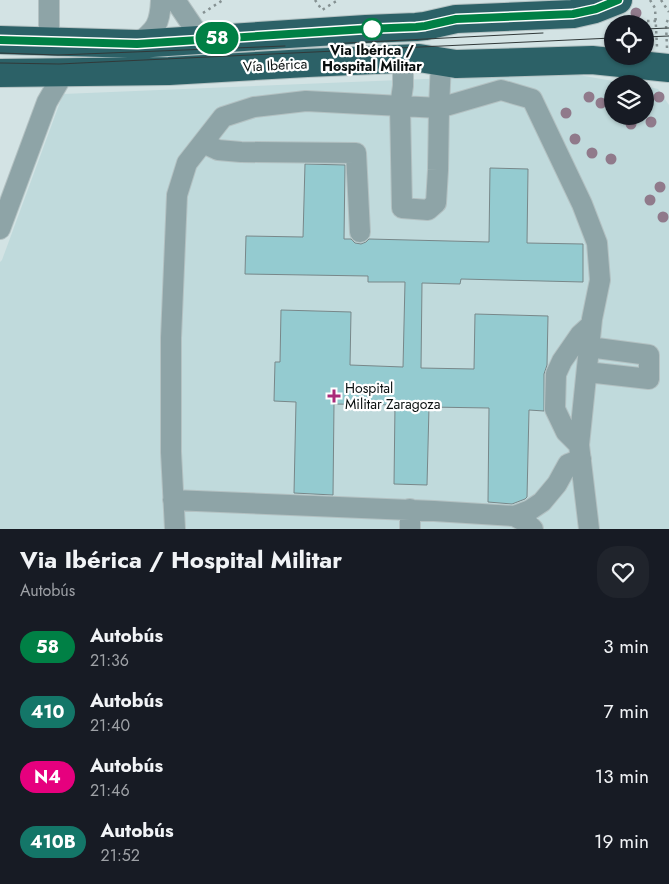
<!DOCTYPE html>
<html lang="es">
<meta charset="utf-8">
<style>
body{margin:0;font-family:Jost,sans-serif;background:#20242c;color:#f1f3f6;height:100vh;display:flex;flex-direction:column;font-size:19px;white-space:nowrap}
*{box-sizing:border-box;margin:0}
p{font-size:16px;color:#9ea1a6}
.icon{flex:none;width:28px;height:28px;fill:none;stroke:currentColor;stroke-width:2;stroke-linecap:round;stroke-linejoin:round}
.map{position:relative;height:529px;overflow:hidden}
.panel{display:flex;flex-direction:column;background:#171b24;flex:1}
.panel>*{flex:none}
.badge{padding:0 10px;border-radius:16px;font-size:18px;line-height:32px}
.tools{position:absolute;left:604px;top:15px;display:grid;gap:10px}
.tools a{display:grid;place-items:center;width:50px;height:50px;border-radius:50%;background:#171b24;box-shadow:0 1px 4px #0004;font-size:25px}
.map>.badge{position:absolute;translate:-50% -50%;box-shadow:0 0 0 2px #fff}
.round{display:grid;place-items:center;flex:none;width:52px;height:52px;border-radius:20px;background:#20242c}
.summary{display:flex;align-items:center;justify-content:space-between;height:85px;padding:0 20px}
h1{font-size:24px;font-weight:700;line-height:38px}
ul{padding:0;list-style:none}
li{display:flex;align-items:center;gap:15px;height:65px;padding:0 20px}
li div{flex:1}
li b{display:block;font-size:19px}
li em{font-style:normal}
li .badge{min-width:55px;font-weight:700;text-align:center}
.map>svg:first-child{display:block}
.built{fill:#c0dadc}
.building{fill:#94cbd0;stroke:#788789}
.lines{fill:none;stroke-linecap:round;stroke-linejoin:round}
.minor-casing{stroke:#b3c1c2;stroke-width:22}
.highway-casing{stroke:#b3c1c2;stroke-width:30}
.path{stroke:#859192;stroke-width:2.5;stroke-dasharray:2.5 4;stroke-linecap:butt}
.minor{stroke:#8ea4a7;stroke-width:20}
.highway{stroke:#2c6167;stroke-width:28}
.tram{stroke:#313939;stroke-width:1}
.tree{fill:#907a8b}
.line-casing{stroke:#fff;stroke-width:11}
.line{stroke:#008045;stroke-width:8}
.stop-dot{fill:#fff;stroke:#008045;stroke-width:2.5}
.poi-dot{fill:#aa2a79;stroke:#fff;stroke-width:2}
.labels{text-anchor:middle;stroke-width:4.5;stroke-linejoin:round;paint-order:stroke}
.stop-label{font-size:14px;font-weight:bold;fill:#080e0e;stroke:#fff}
.street-label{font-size:14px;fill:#080e0e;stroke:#fff}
.poi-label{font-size:14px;fill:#080e0e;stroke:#fff;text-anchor:start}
</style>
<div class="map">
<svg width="669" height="529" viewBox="0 0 669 529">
<rect width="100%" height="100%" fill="#d3e3e4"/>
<!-- built -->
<path class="built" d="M567 73 630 84H612V116H645V86L658 89 669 105V529H0V262L2 260 63 94Z"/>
<!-- building -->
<path class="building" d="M305 164 345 165 344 239H351L355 243 361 244 366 242 369 239 489 242 490 168 528 169 527 243 583 244V282L461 279 460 284 422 283 421 368 474 369 475 314 548 316 547 365 544 374V411L529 410 527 497 525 499 512 504 488 502 489 408 429 407 427 485 394 484 395 405 334 404 333 495 294 493 296 402 274 401 275 362H280L281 310 351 312 350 365 403 367 405 282H368V276L245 274 246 236 303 237Z"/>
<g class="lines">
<!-- minor casing -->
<g class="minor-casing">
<path id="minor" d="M175 0 196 31 203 39
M49 42V0
M137 44C156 30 160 24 161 0
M403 59V86L400 106 402 208 428 210 436 203 438 170 439 108 501 90 532 99 582 204 597 243 600 280 592 319 579 445 589 529
M203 143 218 150 241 152 356 153 360 232
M0 229 47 102 65 71
M587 372 649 379V355L589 347
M579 445 566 432 555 409 556 374 562 361 580 335 591 325
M173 500 434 511 514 516 530 510 542 502 557 484 568 464 581 459
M514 516 527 523 533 529
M175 529 171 452V338L177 195 187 163 223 117 254 107 306 101 439 108 441 61
M410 529V509"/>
</g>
<!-- highway casing -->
<g class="highway-casing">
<path id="highway" d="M0 40 137 44 366 29 416 27 425 26 456 19 573 14 595 9 618 0
M0 73 169 71 307 63 419 58 456 64 592 60 669 68"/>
</g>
<!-- path -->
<path class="path" d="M315 0 322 10 338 0
M650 0 655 8 657 47
M661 0 669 12
M203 13 223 0
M647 21H656
M667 48 666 24 669 17"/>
<!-- minor -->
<use href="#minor" class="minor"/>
<!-- highway -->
<use href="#highway" class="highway"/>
<!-- tram -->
<path class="tram" d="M645 29 669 28
M645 37 669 36
M328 44 543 33
M0 53 58 55 285 46
M0 63 59 64 612 38"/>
</g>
<!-- trees -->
<g class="tree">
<circle cx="636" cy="13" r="5.5"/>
<circle cx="589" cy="97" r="5.5"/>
<circle cx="659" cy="97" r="5.5"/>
<circle cx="601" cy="103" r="5.5"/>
<circle cx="566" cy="113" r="5.5"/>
<circle cx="651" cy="122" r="5.5"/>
<circle cx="631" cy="124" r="5.5"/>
<circle cx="575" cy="139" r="5.5"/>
<circle cx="592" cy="153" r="5.5"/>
<circle cx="611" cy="159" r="5.5"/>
<circle cx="660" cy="187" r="5.5"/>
<circle cx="650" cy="200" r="5.5"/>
<circle cx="663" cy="217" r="5.5"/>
</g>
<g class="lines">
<!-- line casing -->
<g class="line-casing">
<path id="line" d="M0 40 137 44 366 29 416 27 425 26 456 19 573 14 596 9 618 0"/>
</g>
<!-- line -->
<use href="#line" class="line"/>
</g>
<!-- markers -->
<circle class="stop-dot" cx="372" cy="29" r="10"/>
<path class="poi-dot" d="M331.5 388.5h5v5h5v5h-5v5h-5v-5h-5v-5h5z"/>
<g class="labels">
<!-- stop labels -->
<g class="stop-label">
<text x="372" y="55">Via Ibérica /<tspan x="372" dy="16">Hospital Militar</tspan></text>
</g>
<!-- street labels -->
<g class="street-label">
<text transform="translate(275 65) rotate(-3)" y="5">Vía Ibérica</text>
</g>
<!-- poi labels -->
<g class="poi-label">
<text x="345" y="393">Hospital<tspan x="345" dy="16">Militar Zaragoza</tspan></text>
</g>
</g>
</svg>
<div class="tools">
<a><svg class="icon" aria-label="locate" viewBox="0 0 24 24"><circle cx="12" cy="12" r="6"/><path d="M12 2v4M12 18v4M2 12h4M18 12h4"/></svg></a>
<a><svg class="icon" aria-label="layers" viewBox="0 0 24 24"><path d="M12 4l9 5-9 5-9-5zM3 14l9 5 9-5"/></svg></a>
</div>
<b class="badge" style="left:217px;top:38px;background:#008045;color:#fff">58</b>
</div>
<section class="panel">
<div class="summary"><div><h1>Via Ibérica / Hospital Militar</h1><p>Autobús</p></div><a class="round"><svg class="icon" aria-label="heart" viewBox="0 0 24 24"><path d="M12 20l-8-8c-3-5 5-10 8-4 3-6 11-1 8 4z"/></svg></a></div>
<ul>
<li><span class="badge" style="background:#008045;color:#fff">58</span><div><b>Autobús</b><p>21:36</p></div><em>3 min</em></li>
<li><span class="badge" style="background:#147668;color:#fff">410</span><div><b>Autobús</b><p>21:40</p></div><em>7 min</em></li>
<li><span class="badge" style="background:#e6007e;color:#fff">N4</span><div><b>Autobús</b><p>21:46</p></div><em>13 min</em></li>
<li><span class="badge" style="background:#147668;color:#fff">410B</span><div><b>Autobús</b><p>21:52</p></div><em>19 min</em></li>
</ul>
</section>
